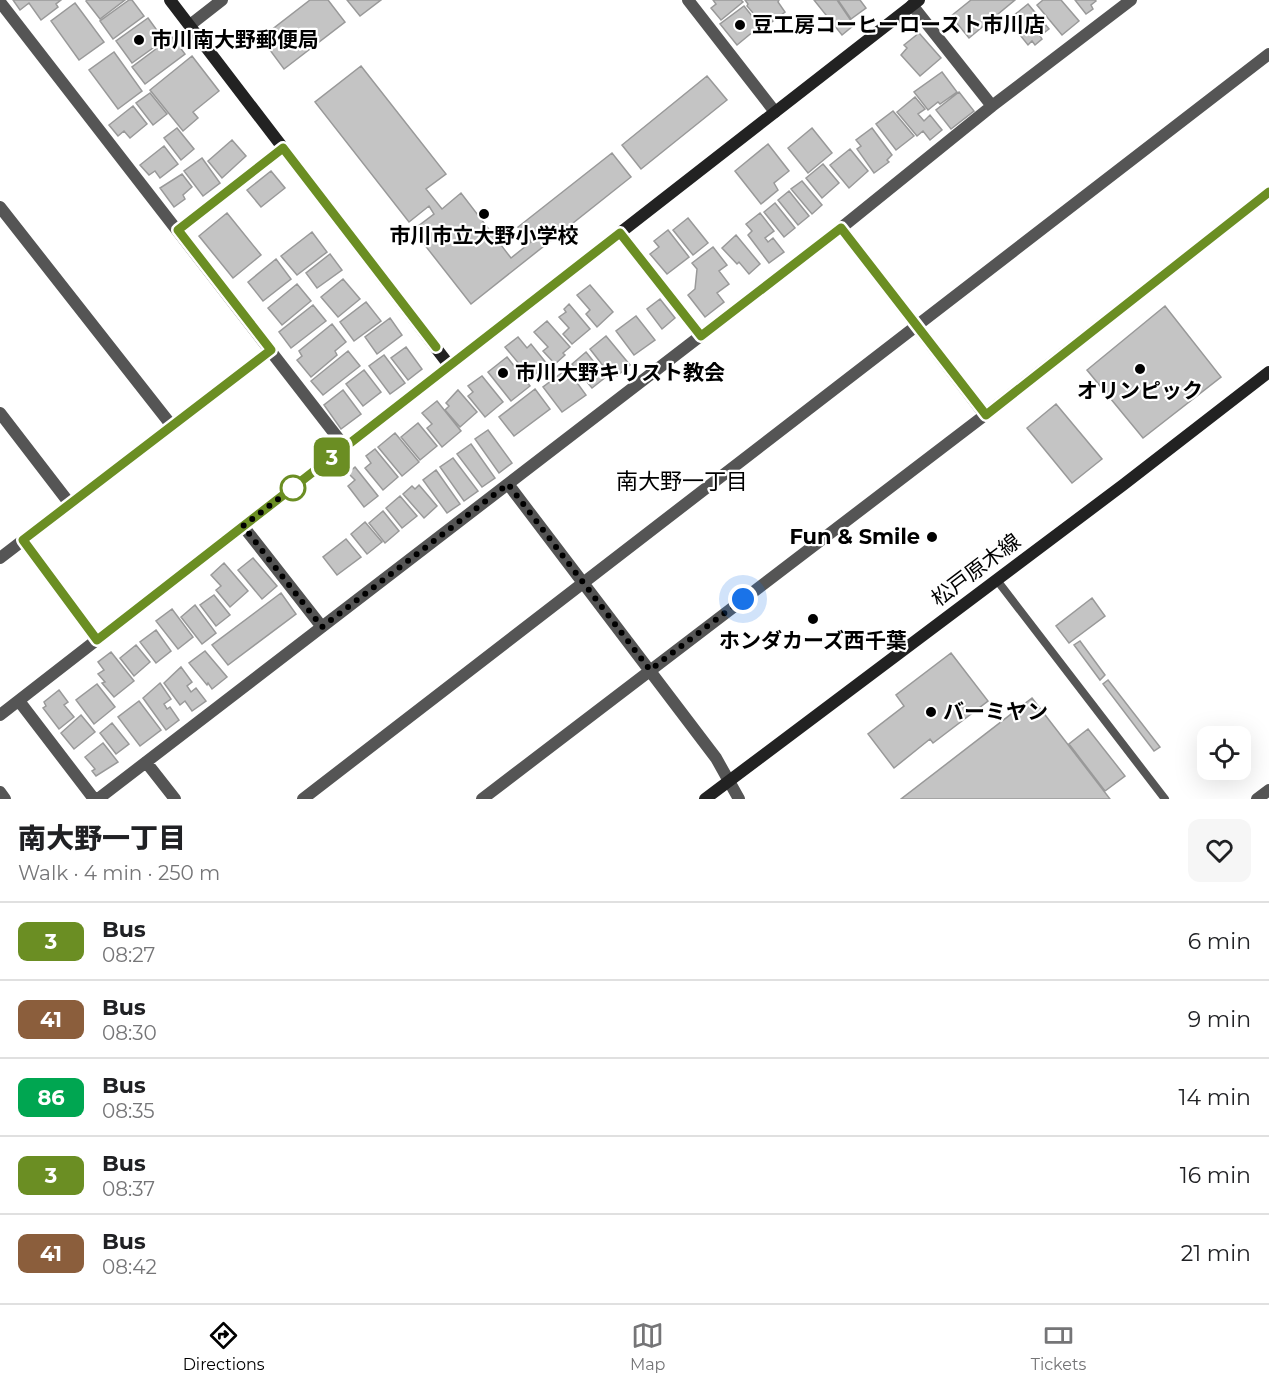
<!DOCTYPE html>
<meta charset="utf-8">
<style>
body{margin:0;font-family:Montserrat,"Noto Sans JP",sans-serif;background:#f6f6f6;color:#202124;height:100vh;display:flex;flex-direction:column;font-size:22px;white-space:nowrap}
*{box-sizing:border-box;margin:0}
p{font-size:20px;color:#757577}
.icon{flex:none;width:33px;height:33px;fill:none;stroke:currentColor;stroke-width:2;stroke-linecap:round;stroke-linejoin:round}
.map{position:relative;height:799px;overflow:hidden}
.panel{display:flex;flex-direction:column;background:#fff;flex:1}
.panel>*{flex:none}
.badge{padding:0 12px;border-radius:9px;font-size:21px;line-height:39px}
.fabs{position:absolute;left:1197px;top:726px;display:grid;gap:12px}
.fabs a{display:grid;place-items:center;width:54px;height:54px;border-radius:12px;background:#fff;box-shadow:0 6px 24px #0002;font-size:30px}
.you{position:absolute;width:30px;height:30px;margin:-15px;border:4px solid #fff;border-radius:50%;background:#1a73e8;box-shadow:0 0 0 9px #1a73e833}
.map>.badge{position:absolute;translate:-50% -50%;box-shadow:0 0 0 3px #fff}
.round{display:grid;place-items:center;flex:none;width:63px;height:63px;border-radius:12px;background:#f6f6f6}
.head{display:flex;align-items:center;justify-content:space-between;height:102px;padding:0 18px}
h1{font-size:28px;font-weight:800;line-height:45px}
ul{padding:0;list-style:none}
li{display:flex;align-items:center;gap:18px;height:78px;padding:0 18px;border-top:2px solid #e0e0e0}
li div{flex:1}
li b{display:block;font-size:22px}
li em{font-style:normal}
li .badge{min-width:66px;font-weight:700;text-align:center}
.tab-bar{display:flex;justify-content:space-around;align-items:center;height:84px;border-top:2px solid #e0e0e0;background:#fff;font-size:16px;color:#757577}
.tab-bar a{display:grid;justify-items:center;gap:3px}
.tab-bar .current{color:#000}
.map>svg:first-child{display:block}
.building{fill:#c4c4c4;stroke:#999;stroke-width:1.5}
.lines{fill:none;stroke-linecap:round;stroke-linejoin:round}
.lane{stroke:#555;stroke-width:8}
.street{stroke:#555;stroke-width:12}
.secondary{stroke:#222;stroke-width:12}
.line-casing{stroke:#fff;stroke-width:14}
.line{stroke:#6b8e23;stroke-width:9}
.walk{stroke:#000;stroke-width:6;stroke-dasharray:0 10.8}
.poi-dot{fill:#000;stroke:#fff;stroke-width:2}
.stop-dot{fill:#fff;stroke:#6b8e23;stroke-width:3}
.labels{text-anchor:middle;stroke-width:4.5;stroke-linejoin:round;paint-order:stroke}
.poi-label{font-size:21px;font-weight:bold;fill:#000;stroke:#fff;text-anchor:start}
.street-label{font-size:21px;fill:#000;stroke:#fff}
.neighbourhood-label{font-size:22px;fill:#000;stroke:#fff}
</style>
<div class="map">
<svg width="1269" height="799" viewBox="0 0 1269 799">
<rect width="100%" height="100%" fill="#fff"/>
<!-- building -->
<path class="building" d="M13 0H61L56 4 58 7 41 20 29 3 20 10Z
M87 0H125L100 19 86 1Z
M129 0H132L144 16 113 39 100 21Z
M310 0H328L345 22 284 69 261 38Z
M347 0H381L360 16Z
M713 0H741L743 2 721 20 711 8 716 4Z
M745 0H779L778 2 785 12 765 27 747 6 748 4Z
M814 0H837L854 25 842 35Z
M838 0H860L866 8 851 19Z
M971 0H1015L969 38 951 16Z
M1043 0H1061L1079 21 1062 35 1037 5Z
M1075 0H1095L1096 1 1091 5 1093 9 1086 14Z
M75 3 104 42 79 60 51 21Z
M1028 4 1049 29 1040 36 1042 39 1035 45 1032 41 1028 45 1008 20Z
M744 6 760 26 737 45 720 24Z
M148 18 164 40 132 63 116 41Z
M919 33 941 58 920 76 901 55 907 48 904 45Z
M172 37 185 54 145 84 132 67Z
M114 52 142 91 118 109 89 70Z
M192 56 219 91 193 112 198 118 183 131 150 90Z
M361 66 446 174 426 189 442 209 461 193 511 258 531 242 518 227 612 153 631 177 471 304 413 230 434 214 429 206 409 222 315 102Z
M942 72 957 92 940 104 938 102 928 110 914 92Z
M707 76 727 100 641 169 622 145Z
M959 92 974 111 951 129 936 110Z
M150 93 167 114 153 125 136 103Z
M915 97 925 109 918 114 924 121 930 115 942 130 930 140 923 131 917 136 897 112Z
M133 106 147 124 130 138 124 131 118 136 109 125Z
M893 111 914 136 896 150 876 124Z
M177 128 194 149 181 160 164 138Z
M812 128 832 153 808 173 788 148Z
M872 128 892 155 887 160 889 162 874 173 857 149 861 146 856 140Z
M232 140 246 156 222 178 208 161Z
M768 144 789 171 774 183 778 190 761 204 735 171Z
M164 146 178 164 160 178 155 171 149 175 140 165Z
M850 149 868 171 849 188 830 165Z
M202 158 220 183 203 196 184 171Z
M823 164 839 183 822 198 806 178Z
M271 171 285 188 261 207 247 190Z
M182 174 192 187 183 195 185 199 174 207 160 188Z
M802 181 822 205 812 214 791 189Z
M789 191 809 216 798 225 778 200Z
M775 203 795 228 784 237 764 212Z
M227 213 261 255 233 278 199 236Z
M760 213 774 231 765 238 768 242 773 238 784 252 769 263 748 235 752 231 746 224Z
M688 218 708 243 693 255 673 230Z
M668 230 689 257 667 274 650 254 659 247 654 241Z
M312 232 327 252 297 275 281 256Z
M736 235 760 264 749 274 739 262 737 264 722 248Z
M713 247 727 265 719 271 729 284 717 293 724 302 705 317 688 295 695 289 697 269 692 263Z
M330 254 342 270 317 288 306 273Z
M276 259 291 279 263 301 248 282Z
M343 279 360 299 338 317 321 297Z
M297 284 311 301 282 325 268 308Z
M590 285 613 312 597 327 586 314 590 310 577 295Z
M660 299 675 318 662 329 647 309Z
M366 302 381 321 354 341 340 322Z
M569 304 590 329 572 344 563 334 569 328 559 317 566 312 564 309Z
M313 305 326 321 291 348 279 332Z
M1165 306 1221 377 1143 438 1087 370Z
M636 316 655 340 634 355 616 331Z
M390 318 402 335 377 354 365 337Z
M547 321 570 347 563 353 565 355 555 364 543 351 548 347 534 332Z
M332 324 346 342 335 351 337 355 311 377 297 360 302 356 299 351Z
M606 336 630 365 617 376 608 364 604 367 590 349Z
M518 337 527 348 531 344 547 364 531 378 505 347Z
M406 347 422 369 408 380 391 358Z
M348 351 360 366 323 395 311 381Z
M586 352 606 377 592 388 572 364Z
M384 355 405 383 390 394 369 366Z
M507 357 530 386 511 401 488 372Z
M567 369 586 395 562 412 543 387Z
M364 370 381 392 363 406 346 384Z
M482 376 503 402 485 417 468 396 473 392 468 386Z
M535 389 550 409 514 436 499 417Z
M343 390 361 414 341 429 324 405Z
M458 390 477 412 460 427 445 410 449 406 446 403Z
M437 401 461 431 442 447 427 428 432 424 422 413Z
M1056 404 1102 459 1072 483 1027 428Z
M418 423 437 446 420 460 401 437Z
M488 430 512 463 499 473 475 439Z
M395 433 419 462 402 476 378 447Z
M471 444 495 478 482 487 457 454Z
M375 449 398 477 383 490 365 468 371 463 366 456Z
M453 458 478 491 464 501 440 467Z
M355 467 378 496 364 507 348 486 355 480 348 473Z
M436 470 460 504 447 513 423 480Z
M419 485 437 506 424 518 403 494 412 486 415 489Z
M400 496 417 516 402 528 386 508Z
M383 511 399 531 385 543 369 523Z
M365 522 382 542 367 554 351 534Z
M346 539 361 557 337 575 323 557Z
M253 558 277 586 262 599 238 570Z
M224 563 248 591 230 607 216 590 221 586 211 575Z
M281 593 296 614 228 665 212 645Z
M214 595 230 615 216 626 200 605Z
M1092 598 1105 616 1069 643 1056 626Z
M195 605 216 633 202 644 181 617Z
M172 609 193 637 178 649 156 621Z
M156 630 171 651 156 663 140 642Z
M1080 641 1105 675 1100 680 1074 645Z
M136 645 150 662 134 676 120 658Z
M205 651 227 677 212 689 208 683 207 685 189 663Z
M111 652 134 681 114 697 102 683 105 682 98 674 104 670 98 662Z
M951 653 988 701 933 743 930 739 894 768 868 734 904 706 896 695Z
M181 667 192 682 187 686 191 692 196 688 206 701 192 711 185 701 180 705 164 683Z
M1108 680 1160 747 1154 751 1103 684Z
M160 683 171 699 164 704 167 709 170 707 179 720 166 730 143 698Z
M97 684 115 707 94 724 76 700Z
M59 690 68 702 64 705 74 717 59 729 43 708 46 706 44 702Z
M1032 698 1110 799H901Z
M139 701 161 730 140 746 118 717Z
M81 715 95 732 74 749 61 733Z
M112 723 129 744 116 754 100 733Z
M1088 729 1125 776 1105 791 1069 744Z
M103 743 118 762 96 776 92 771 95 769 85 757Z"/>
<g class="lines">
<!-- lane -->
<path class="lane" d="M996 579 1165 799"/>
<!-- street -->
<path class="street" d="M688 0 775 112
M0 2 345 447 0 715
M912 5 992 106
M190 25 222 0
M0 207 172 426
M841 228 985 415
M178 230 283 148
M620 233 701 336
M0 413 70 504
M508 484 716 758 739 799
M243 526 322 627
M23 540 97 640
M0 558 271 350
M19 701 94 799
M146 762 175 799
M0 792 5 799
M98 799 841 228 992 106 1131 0
M303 799 1269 54
M482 799 985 415 1269 192
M1257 799 1269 790"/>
<!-- secondary -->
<path class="secondary" d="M170 0 449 365
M345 447 919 0
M705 799 1123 485 1269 372"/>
</g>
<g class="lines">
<!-- line casing -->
<g class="line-casing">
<path id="line" d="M436 347 283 148 178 230 271 350 23 540 97 640 620 233 701 336 841 228 986 415 1269 192"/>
</g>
<!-- line -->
<use href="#line" class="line"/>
<!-- walk -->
<path class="walk" d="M293 488 294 487 243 526 322 627 508 484 650 670 743 599"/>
</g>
<!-- markers -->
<g class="poi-dot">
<circle cx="740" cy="25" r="6"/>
<circle cx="139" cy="40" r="6"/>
<circle cx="484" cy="214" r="6"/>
<circle cx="1140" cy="369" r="6"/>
<circle cx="503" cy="373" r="6"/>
<circle cx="932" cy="537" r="6"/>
<circle cx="813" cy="619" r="6"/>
<circle cx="931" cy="712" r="6"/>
</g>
<circle class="stop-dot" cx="293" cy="488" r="12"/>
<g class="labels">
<!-- poi labels -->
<g class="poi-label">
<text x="752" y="32">豆工房コーヒーロースト市川店</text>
<text x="151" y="47">市川南大野郵便局</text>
<text x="484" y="243" text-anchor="middle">市川市立大野小学校</text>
<text x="515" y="380">市川大野キリスト教会</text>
<text x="1140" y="398" text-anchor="middle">オリンピック</text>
<text x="920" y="544" text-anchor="end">Fun &amp; Smile</text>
<text x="813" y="648" text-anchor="middle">ホンダカーズ西千葉</text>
<text x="943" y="719">バーミヤン</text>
</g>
<!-- street labels -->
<g class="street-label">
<text transform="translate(976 570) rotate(-37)" y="7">松戸原木線</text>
</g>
<!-- neighbourhood labels -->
<g class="neighbourhood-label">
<text x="682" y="489">南大野一丁目</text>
</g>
</g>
</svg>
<div class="fabs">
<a><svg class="icon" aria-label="locate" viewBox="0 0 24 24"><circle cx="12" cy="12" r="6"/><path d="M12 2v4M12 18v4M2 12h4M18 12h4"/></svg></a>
</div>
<div class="you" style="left:743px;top:599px"></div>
<b class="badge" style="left:332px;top:457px;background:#6b8e23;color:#fff">3</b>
</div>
<section class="panel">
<div class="head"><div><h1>南大野一丁目</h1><p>Walk · 4 min · 250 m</p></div><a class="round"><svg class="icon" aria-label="heart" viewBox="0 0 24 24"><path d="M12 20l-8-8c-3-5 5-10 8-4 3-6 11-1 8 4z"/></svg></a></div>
<ul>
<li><span class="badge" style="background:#6b8e23;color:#fff">3</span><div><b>Bus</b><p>08:27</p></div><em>6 min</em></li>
<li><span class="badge" style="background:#8b5e3c;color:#fff">41</span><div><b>Bus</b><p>08:30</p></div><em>9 min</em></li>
<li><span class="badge" style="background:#00a651;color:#fff">86</span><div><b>Bus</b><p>08:35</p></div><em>14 min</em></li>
<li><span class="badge" style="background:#6b8e23;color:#fff">3</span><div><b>Bus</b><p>08:37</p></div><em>16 min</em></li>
<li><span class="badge" style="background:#8b5e3c;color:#fff">41</span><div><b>Bus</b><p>08:42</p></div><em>21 min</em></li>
</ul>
</section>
<nav class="tab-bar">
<a class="current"><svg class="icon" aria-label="directions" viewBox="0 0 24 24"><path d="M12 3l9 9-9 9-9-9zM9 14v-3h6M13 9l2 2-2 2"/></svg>Directions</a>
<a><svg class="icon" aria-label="map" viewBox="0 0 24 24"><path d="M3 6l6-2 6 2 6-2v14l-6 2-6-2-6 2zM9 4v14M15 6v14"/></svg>Map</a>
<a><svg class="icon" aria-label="tickets" viewBox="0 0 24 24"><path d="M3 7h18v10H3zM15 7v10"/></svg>Tickets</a>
</nav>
